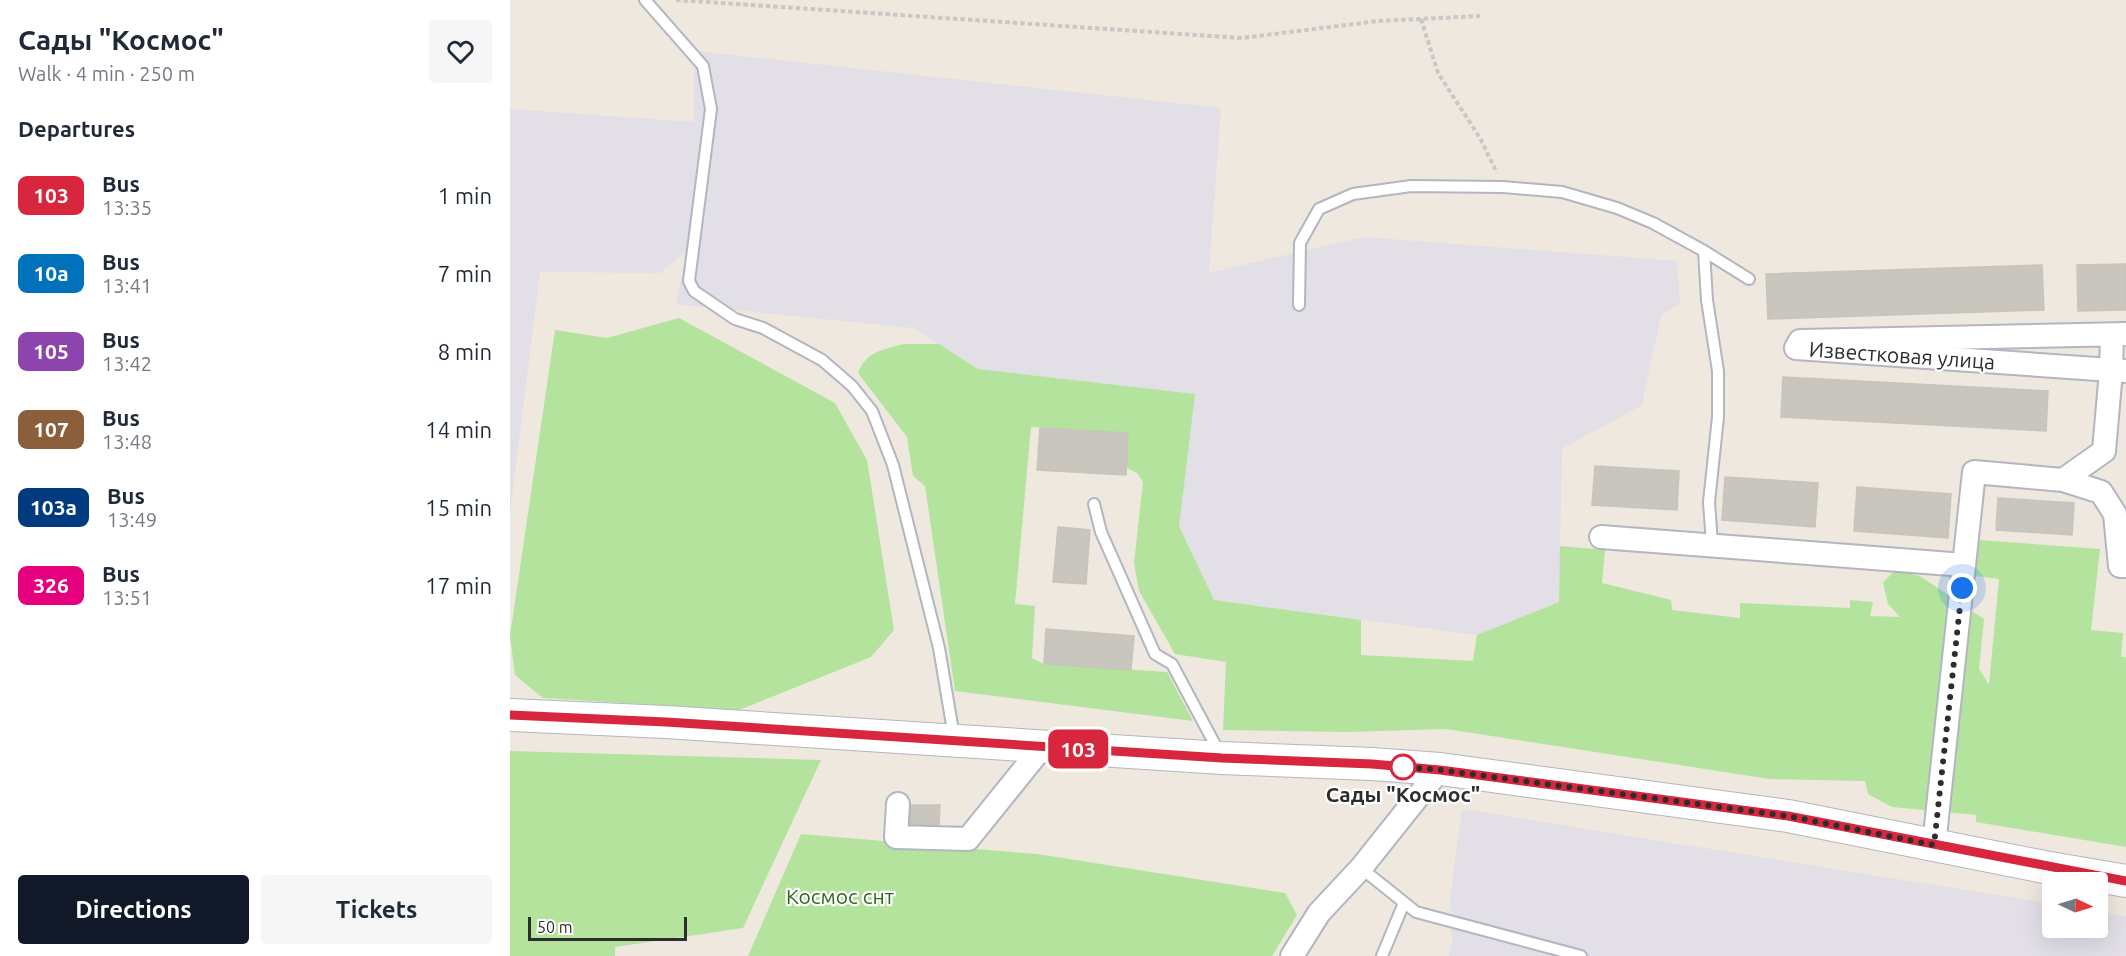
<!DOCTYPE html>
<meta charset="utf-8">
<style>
body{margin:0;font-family:Ubuntu,sans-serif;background:#f6f6f7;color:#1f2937;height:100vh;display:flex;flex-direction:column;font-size:22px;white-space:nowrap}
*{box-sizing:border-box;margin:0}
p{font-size:20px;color:#747a83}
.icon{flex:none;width:33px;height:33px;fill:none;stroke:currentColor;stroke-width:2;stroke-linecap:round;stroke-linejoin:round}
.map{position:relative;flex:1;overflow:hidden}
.panel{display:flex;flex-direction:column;background:#fff;width:510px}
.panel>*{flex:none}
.badge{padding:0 12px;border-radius:9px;font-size:21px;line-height:39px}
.needle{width:39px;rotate:94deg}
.controls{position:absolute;left:1532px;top:872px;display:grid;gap:12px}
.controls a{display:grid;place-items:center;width:66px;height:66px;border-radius:6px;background:#fff;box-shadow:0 6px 24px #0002;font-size:30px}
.scale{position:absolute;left:18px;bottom:15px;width:159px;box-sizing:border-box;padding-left:6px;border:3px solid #2d2d2d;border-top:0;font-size:16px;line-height:21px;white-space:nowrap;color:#2d2d2d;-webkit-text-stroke:4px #fff;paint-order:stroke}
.you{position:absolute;width:30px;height:30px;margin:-15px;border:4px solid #fff;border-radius:50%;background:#1a73e8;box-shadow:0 0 0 9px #1a73e833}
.map>.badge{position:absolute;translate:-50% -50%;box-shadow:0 0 0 3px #fff}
h2{padding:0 18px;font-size:22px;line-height:54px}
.round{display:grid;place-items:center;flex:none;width:63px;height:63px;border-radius:6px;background:#f6f6f7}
.head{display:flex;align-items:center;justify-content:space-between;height:102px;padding:0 18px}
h1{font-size:28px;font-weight:600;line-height:45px}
.action{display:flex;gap:12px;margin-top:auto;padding:12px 18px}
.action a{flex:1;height:69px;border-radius:6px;background:#111827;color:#fff;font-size:24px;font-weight:600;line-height:69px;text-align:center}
.action a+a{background:#f6f6f7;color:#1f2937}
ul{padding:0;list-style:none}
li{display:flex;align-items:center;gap:18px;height:78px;padding:0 18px}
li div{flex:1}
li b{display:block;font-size:22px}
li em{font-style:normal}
li .badge{min-width:66px;font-weight:700;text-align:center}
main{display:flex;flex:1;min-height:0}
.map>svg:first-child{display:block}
.industrial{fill:#e2dfe7}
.green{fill:#b4e39d}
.building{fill:#c9c5bf;stroke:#c9c4b9;stroke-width:1.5}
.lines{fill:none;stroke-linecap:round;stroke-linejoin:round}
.lane-casing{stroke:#b3b5c0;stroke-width:14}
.street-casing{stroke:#b3b5c0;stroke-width:26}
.secondary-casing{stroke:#b3b5c0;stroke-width:34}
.path{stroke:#c8c8c8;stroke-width:4;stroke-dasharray:4.5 3;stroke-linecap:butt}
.lane{stroke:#fff;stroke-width:10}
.street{stroke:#fff;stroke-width:22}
.secondary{stroke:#fff;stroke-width:32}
.line-casing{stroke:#fff;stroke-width:14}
.line{stroke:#d7263d;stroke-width:9}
.walk{stroke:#2d2d2d;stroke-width:6;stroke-dasharray:0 10.8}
.stop-dot{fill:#fff;stroke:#d7263d;stroke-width:3}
.labels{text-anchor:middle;stroke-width:4.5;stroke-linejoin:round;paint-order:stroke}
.street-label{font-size:21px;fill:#2d2d2d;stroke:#fff}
.stop-label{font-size:21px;font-weight:bold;fill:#2d2d2d;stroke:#fff}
.park-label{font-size:21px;fill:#2b6a1c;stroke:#fff}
</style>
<main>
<section class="panel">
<div class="head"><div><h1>Сады &quot;Космос&quot;</h1><p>Walk · 4 min · 250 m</p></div><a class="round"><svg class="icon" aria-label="heart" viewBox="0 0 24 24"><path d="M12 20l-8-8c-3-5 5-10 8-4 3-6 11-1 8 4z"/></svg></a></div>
<h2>Departures</h2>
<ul>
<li><span class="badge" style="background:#d7263d;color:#fff">103</span><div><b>Bus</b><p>13:35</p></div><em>1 min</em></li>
<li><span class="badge" style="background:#0072bc;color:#fff">10а</span><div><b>Bus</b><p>13:41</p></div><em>7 min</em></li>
<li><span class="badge" style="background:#8e44ad;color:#fff">105</span><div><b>Bus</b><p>13:42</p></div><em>8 min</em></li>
<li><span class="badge" style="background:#8b5e3c;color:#fff">107</span><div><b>Bus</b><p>13:48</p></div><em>14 min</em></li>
<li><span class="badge" style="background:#003b80;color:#fff">103а</span><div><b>Bus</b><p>13:49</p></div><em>15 min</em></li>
<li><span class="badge" style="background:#e6007e;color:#fff">326</span><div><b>Bus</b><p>13:51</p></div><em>17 min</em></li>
</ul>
<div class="action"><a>Directions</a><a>Tickets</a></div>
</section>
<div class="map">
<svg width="1616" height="956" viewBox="0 0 1616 956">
<rect width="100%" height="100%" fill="#eee8df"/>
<!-- industrial -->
<path class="industrial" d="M184 51 711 108 699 273 854 237 1167 261 1170 304 1151 315 1132 405 1052 449 1049 602 967 635 704 600 669 526 684 394 468 369 404 328 166 304 177 250 150 273 30 272 0 512V109L184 122Z
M952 809 1542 904V927H1587V911L1616 916V956H939L942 942 940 897Z"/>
<!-- green -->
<path class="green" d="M169 318 325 403 357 460 384 630 361 657 229 710 33 698 5 675 0 636 45 330 97 338Z
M394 344H429L468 369 685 394 669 526 704 600 851 620V655L963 661 967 635 1049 602 1050 546 1095 550 1092 583 1161 600 1162 610 1230 618V603L1340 608V600L1363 602 1360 616 1390 617 1378 604 1373 582 1386 570 1410 576 1474 619 1469 669 1479 685 1489 579 1465 576 1469 540 1590 549 1581 630 1613 633 1611 657H1616V847L1466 822V815L1382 807 1358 794 1355 781 1260 779 936 729 837 732 713 730 716 662 665 654 629 591 624 563 633 482 628 474 616 467 618 433 521 427 505 604 525 606 522 658 534 664 657 672 683 721 445 691 415 486 403 476 397 437 348 373C357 351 372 350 394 344Z
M0 751 311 760 233 928 105 947V956H0Z
M291 834 527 854 775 893 787 915 762 956H238Z"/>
<!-- building -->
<path class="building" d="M1616 264V310L1568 311 1567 265Z
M1532 265 1534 310 1258 319 1256 274Z
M1273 377 1538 391 1536 431 1271 417Z
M530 428 618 433 616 475 527 470Z
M1085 466 1169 471 1167 510 1082 505Z
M1215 477 1308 483 1305 527 1212 520Z
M1347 487 1441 494 1438 538 1344 531Z
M1488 498 1564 503 1562 535 1486 530Z
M548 527 580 530 576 584 543 582Z
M536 629 624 636 621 670 534 664Z
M401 805H430L429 825 400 824Z"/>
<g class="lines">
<!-- lane casing -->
<g class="lane-casing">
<path id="lane" d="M135 0 193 66 201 109 179 281 184 291 225 319 253 328 312 360 342 386 362 411 383 465 429 648 444 737
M1194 251 1197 300 1208 371V417L1199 502 1202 544
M789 305 790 243 809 209 843 194 901 186 993 187 1052 192 1107 208 1143 223 1194 251 1239 279
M584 504 591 532 645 654 662 664 709 752
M851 868 906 912 1071 956
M872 956 894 903"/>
</g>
<!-- street casing -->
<g class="street-casing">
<path id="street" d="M1616 334 1290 341 1286 348 1616 371
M1553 480 1591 492 1605 514 1610 566H1616
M1091 537 1454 565
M388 804 386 837 458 839 533 746
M1424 845 1464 472 1553 480 1594 451 1601 371 1602 335
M782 956 809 913 851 868 930 769"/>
</g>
<!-- secondary casing -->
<g class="secondary-casing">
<path id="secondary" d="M0 715 156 722 712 758 862 764 930 769 1278 816 1534 867 1616 881"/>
</g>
<!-- path -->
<path class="path" d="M166 0 732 38 868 21 970 16
M911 19 928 73 970 138 987 173"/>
<!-- lane -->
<use href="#lane" class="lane"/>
<!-- street -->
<use href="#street" class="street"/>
<!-- secondary -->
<use href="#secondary" class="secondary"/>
</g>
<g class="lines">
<!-- line casing -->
<g class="line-casing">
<path id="line" d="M0 715 156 722 712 758 862 764 930 770 1278 816 1616 881"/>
</g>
<!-- line -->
<use href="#line" class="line"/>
<!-- walk -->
<path class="walk" d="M893 767 885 766 930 770 1278 816 1424 845 1452 588"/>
</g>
<!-- markers -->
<circle class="stop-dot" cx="893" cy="767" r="12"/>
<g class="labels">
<!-- street labels -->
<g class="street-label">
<text transform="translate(1392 356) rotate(4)" y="7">Известковая улица</text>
</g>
<!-- stop labels -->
<g class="stop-label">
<text x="893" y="802">Сады "Космос"</text>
</g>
<!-- park labels -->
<g class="park-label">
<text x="330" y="904">Космос снт</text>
</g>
</g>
</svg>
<div class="controls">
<a><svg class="needle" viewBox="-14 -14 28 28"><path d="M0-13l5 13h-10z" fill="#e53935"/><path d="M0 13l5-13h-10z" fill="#747a83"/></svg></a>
</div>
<div class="scale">50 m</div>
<div class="you" style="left:1452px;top:588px"></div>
<b class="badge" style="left:568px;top:749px;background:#d7263d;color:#fff">103</b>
</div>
</main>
